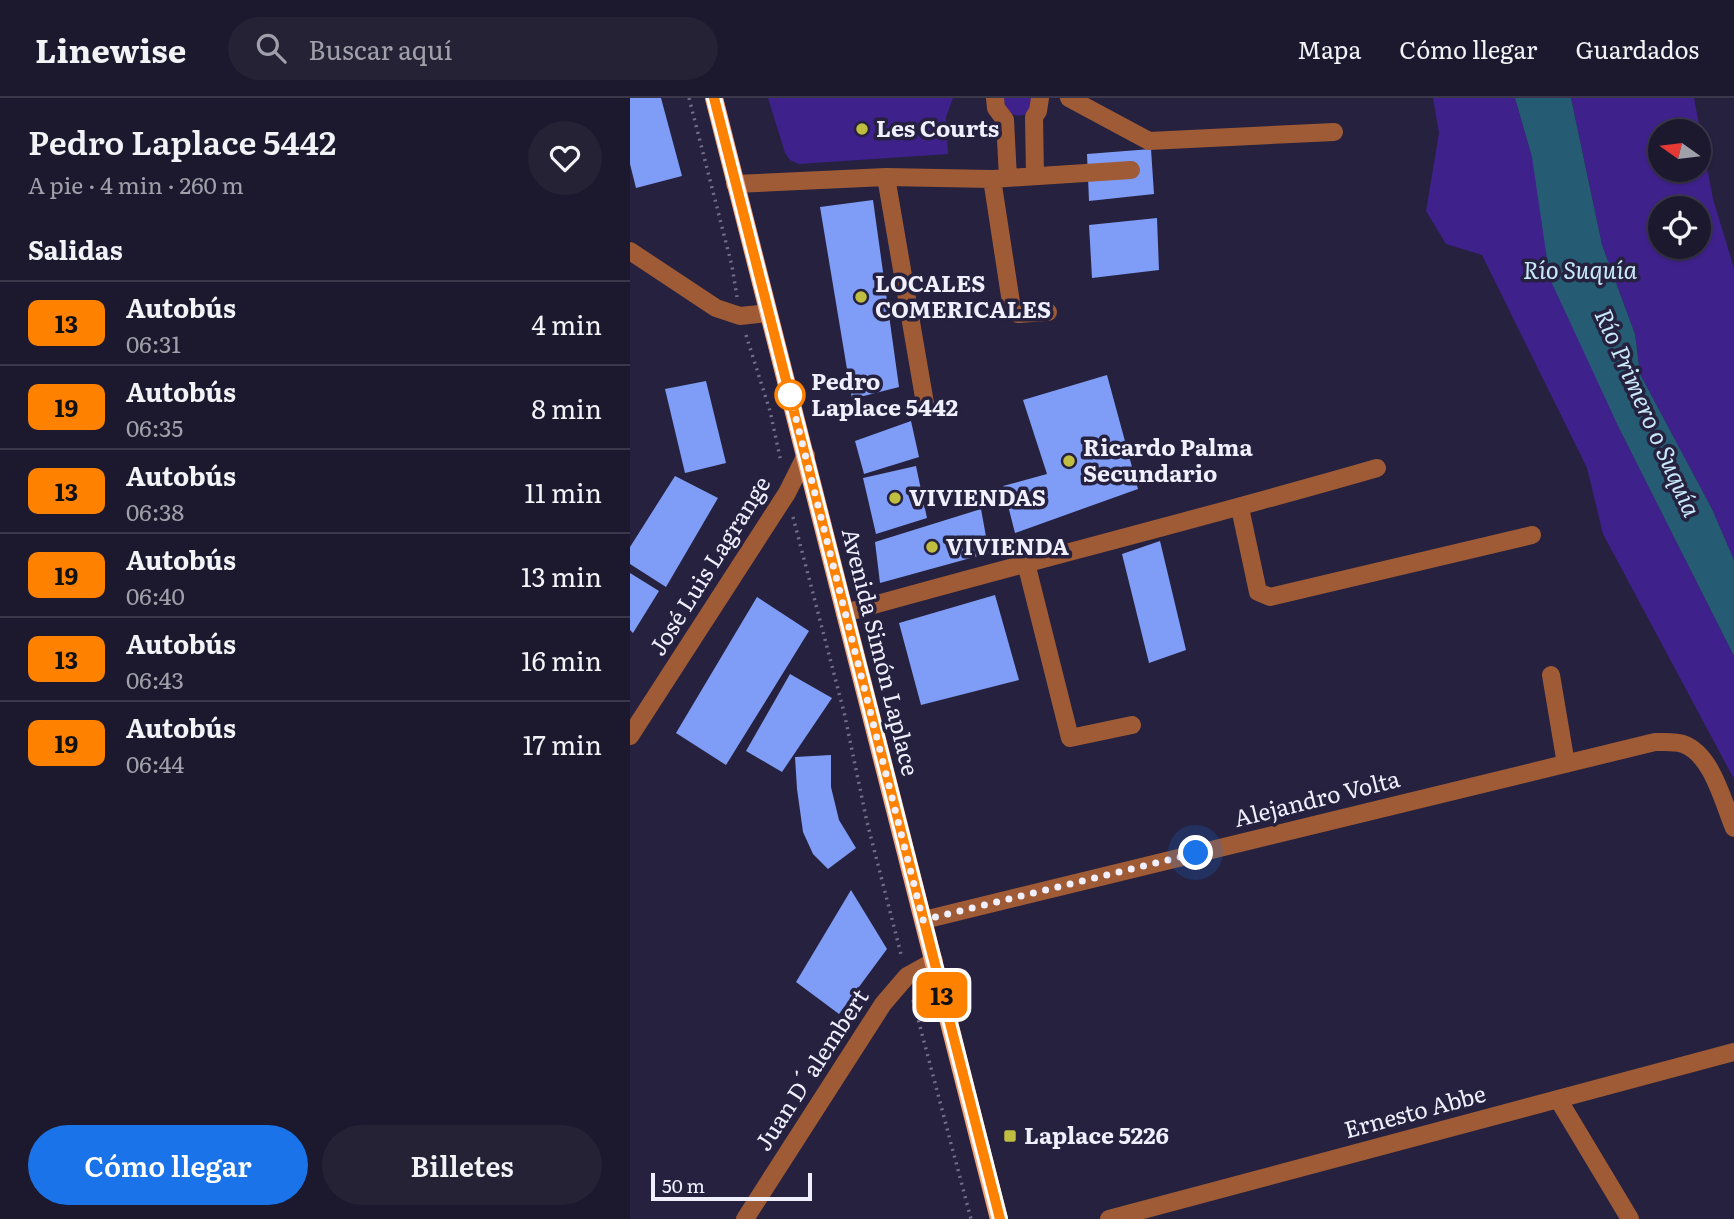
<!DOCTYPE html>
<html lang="es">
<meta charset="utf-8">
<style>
body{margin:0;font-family:Literata,serif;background:#252236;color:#f1f3f6;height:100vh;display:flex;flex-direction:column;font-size:26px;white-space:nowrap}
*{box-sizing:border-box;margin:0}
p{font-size:23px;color:#a0a0aa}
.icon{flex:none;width:38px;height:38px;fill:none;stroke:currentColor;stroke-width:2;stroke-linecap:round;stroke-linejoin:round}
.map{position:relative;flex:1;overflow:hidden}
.details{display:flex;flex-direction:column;background:#1c192e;width:630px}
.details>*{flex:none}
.badge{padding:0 14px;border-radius:10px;font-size:24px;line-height:46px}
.needle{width:46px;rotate:284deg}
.controls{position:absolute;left:1018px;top:21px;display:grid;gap:14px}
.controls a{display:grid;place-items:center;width:63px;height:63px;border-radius:50%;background:#1c192e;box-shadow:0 2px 5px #0004,0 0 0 2px #3a384a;font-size:35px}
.scale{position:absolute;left:21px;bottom:18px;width:161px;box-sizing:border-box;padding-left:7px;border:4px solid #efeffe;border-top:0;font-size:19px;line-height:24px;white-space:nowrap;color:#efeffe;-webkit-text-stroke:5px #25213e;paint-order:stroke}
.you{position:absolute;width:35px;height:35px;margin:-18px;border:5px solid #fff;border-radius:50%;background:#1a73e8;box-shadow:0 0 0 10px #1a73e833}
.map>.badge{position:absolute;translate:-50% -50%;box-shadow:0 0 0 4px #fff}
h2{padding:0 28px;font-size:26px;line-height:63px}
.round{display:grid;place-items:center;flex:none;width:74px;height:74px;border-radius:37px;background:#252236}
.head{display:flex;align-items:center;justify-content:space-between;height:119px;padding:0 28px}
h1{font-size:33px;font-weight:600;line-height:52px}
.button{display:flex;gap:14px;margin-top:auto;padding:14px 28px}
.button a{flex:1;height:80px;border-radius:42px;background:#1a73e8;color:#fff;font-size:28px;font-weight:600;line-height:80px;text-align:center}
.button a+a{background:#252236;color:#f1f3f6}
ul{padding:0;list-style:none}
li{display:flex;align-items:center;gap:21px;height:84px;padding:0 28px;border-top:2px solid #3a384a}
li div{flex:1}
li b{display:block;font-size:26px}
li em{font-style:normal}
li .badge{min-width:77px;font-weight:700;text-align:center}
header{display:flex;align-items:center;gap:42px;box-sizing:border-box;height:98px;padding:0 35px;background:#1c192e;border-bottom:2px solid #3a384a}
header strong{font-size:33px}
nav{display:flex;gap:38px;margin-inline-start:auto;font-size:24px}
.search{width:490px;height:63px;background:#252236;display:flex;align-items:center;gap:18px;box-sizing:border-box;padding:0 24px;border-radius:38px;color:#a0a0aa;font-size:26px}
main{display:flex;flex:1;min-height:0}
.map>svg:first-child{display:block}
.green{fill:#3f218c;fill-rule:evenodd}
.water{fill:#265c73}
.building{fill:#7f9df6}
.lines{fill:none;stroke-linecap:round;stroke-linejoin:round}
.path{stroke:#726f87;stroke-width:3.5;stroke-dasharray:2 5;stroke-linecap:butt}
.minor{stroke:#9f5b36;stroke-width:18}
.major{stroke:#f5a275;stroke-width:18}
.line-casing{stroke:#fff;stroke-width:16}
.line{stroke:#ff8100;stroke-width:10}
.walk{stroke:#efeffe;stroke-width:7;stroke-dasharray:0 12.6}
.poi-dot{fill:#c0be41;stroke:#25213e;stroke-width:2.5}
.stop-dot{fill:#fff;stroke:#ff8100;stroke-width:3.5}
.labels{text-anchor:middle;stroke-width:7;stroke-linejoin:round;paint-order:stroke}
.poi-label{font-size:23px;font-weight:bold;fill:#efeffe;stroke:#25213e;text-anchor:start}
.stop-label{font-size:23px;font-weight:bold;fill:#efeffe;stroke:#25213e;text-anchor:start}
.street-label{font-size:23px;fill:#efeffe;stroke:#25213e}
.water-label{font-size:24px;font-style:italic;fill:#c9e9f9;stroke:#25213e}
</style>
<header>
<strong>Linewise</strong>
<div class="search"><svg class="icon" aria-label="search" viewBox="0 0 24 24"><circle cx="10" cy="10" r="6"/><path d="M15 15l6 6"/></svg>Buscar aquí</div>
<nav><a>Mapa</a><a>Cómo llegar</a><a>Guardados</a></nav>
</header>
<main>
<section class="details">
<div class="head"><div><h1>Pedro Laplace 5442</h1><p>A pie · 4 min · 260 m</p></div><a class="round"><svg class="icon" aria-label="heart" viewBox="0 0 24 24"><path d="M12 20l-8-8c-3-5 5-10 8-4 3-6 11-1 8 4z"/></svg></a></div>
<h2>Salidas</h2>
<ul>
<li><span class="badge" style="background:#ff8100;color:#111">13</span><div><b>Autobús</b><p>06:31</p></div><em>4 min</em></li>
<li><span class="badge" style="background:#ff8100;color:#111">19</span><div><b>Autobús</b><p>06:35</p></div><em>8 min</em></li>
<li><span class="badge" style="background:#ff8100;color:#111">13</span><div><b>Autobús</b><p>06:38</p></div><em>11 min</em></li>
<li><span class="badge" style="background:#ff8100;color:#111">19</span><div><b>Autobús</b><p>06:40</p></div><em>13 min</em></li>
<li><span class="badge" style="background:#ff8100;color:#111">13</span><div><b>Autobús</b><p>06:43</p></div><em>16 min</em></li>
<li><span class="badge" style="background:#ff8100;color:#111">19</span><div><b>Autobús</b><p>06:44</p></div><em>17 min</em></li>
</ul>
<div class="button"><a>Cómo llegar</a><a>Billetes</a></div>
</section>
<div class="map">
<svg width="1104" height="1121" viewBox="0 0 1104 1121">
<rect width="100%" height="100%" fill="#25213e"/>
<!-- green -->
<path class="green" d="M138 0H323L316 19 318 56 169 66 160 62 155 55Z
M374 0H403L404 4 397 16C383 21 374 14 374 0Z
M803 0H885L902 59 990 332 1104 558V681L973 436 957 370 852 157 816 146 796 113 809 35Z
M941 0H1064L1083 101 1104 170V462L1082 411 1010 276 1005 236 972 147ZM1031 33H1069V72H1031ZM1031 110H1069V149H1031Z"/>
<!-- water -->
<path class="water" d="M885 0H941L972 147 1005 236 1010 276 1082 411 1104 462V558L990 332 920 181 902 59Z"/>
<!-- building -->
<path class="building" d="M0 0H31L52 78 6 90 0 66Z
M521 51 524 96 459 103 457 56Z
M243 102 269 289 222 301 190 109Z
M527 120 529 172 462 180 459 127Z
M477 277 508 391 385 435 373 388 417 376 393 302Z
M76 283 96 365 55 375 35 291Z
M281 323 289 359 234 376 225 343Z
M286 368 297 420 246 436 233 380Z
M45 378 88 400 36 489 0 466V449Z
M351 411 359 455 250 485 245 444Z
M530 443 556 552 519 565 492 456Z
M0 475 29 493 3 535 0 532Z
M365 497 389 582 291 607 269 525Z
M127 499 179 533 96 667 46 635Z
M160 576 202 600 152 674 116 653Z
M201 657V689L209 722 226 750 198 771 183 756 173 734 167 691 165 659Z
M221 792 257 851 209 916 166 884Z"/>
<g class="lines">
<!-- path -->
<path class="path" d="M59 0 102 168 107 199
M116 237 140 313 151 364
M163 419 214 614 237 724 272 860
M283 902 341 1121"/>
<!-- minor -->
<path class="minor" d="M365 0 366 10 375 22 378 80
M439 0 519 43 704 34
M405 78 404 19 408 13 410 0
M256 79 296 311
M362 81 382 211 388 216 418 214
M105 86 256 79 362 81 501 72
M0 153 86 210 110 218 138 215
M610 410 628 494 640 499 902 437
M396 465 440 640 502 627
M215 515C392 465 571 421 747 370
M921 577 936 666
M0 638 157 395 176 357
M294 822 1025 644C1034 644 1045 643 1053 646 1082 656 1093 704 1104 730
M928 1001 1000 1121
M115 1121 253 906 277 878 304 863
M479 1121 1104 954"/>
<!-- major -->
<path class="major" d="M84 0 369 1121"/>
</g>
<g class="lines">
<!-- line casing -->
<g class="line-casing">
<path id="line" d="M84 0 370 1121"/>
</g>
<!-- line -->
<use href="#line" class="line"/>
<!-- walk -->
<path class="walk" d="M160 297 293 822 566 755"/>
</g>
<!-- markers -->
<g class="poi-dot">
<circle cx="232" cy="31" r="7"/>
<circle cx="231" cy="199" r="7"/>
<circle cx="439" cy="363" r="7"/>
<circle cx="265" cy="400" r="7"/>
<circle cx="302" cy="449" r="7"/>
<rect x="373" y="1031" width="14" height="14" rx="3.5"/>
</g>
<circle class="stop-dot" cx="160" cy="297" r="14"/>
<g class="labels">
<!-- poi labels -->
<g class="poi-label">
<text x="246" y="39">Les Courts</text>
<text x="245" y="194">LOCALES<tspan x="245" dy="26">COMERICALES</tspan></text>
<text x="453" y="358">Ricardo Palma<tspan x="453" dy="26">Secundario</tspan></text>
<text x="279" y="408">VIVIENDAS</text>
<text x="316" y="457">VIVIENDA</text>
<text x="394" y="1046">Laplace 5226</text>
</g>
<!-- stop labels -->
<g class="stop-label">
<text x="181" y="292">Pedro<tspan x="181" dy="26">Laplace 5442</tspan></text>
</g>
<!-- street labels -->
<g class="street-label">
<text transform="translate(80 468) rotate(-58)" y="8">José Luis Lagrange</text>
<text transform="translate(250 554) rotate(76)" y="8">Avenida Simón Laplace</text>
<text transform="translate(687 701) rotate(-14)" y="8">Alejandro Volta</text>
<text transform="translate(182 972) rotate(-57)" y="8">Juan D´alembert</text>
<text transform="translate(785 1014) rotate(-15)" y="8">Ernesto Abbe</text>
</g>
<!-- water labels -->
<g class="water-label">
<text x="950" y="181">Río Suquía</text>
<text transform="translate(1017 315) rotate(66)" y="8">Río Primero o Suquía</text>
</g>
</g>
</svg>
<div class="controls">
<a><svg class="needle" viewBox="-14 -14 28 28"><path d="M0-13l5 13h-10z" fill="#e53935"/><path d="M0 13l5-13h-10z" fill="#a0a0aa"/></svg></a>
<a><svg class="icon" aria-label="locate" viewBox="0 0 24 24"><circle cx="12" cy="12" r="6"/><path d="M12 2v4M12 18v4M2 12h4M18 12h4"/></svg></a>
</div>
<div class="scale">50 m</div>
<div class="you" style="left:566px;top:755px"></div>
<b class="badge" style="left:312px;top:897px;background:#ff8100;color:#111">13</b>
</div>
</main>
